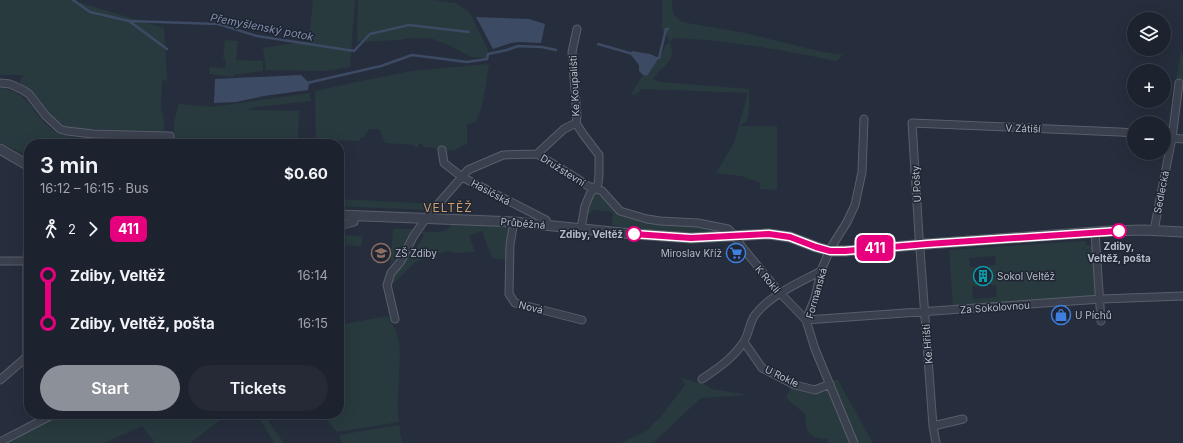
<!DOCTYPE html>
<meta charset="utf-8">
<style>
body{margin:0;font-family:Inter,sans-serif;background:#252a36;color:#f1f3f6;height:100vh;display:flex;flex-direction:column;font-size:15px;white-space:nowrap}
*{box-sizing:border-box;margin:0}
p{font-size:13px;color:#a0a4aa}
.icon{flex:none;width:22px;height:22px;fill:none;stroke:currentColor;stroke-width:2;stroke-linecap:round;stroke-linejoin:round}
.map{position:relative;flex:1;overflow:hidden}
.drawer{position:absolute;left:24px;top:139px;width:320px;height:280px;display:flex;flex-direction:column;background:#1c222e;border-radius:16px;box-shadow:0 4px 16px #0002,0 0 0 1px #3a3f4a}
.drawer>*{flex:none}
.badge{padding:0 8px;border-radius:6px;font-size:14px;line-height:26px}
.fabs{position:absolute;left:1127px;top:12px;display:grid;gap:8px}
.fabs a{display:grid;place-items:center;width:44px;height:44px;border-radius:50%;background:#1c222e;box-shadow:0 4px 16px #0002,0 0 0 1px #3a3f4a;font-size:20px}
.map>.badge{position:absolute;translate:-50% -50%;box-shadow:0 0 0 2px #fff}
.legs{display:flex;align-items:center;gap:6px;height:44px;padding:0 16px;font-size:13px}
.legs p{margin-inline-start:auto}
.headline{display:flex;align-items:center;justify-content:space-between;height:68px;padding:0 16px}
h1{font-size:22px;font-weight:600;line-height:30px}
.action{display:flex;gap:8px;margin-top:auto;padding:8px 16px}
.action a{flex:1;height:46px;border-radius:24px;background:#8c9099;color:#fff;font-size:16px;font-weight:600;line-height:46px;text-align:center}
.action a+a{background:#252a36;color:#f1f3f6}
ul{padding:0 16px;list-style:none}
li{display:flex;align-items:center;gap:14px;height:48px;font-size:15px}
li i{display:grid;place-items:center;width:6px;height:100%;margin:0 5px;background:currentColor}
li i::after{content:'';width:10px;height:10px;margin:-5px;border:3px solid;border-radius:50%;background:#1c222e}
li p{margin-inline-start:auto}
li:first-child i{background:linear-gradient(#0000 50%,currentColor 0)}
li:last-child i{background:linear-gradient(currentColor 50%,#0000 0)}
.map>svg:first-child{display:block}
.green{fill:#283a3e;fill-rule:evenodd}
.water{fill:#3d4a64}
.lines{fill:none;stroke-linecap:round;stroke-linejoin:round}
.stream{stroke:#3d4a64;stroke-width:2.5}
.minor-casing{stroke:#585e6b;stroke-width:9}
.tertiary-casing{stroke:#585e6b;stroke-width:11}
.minor{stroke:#3a404d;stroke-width:7}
.tertiary{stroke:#3a404d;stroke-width:9}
.line-1-casing{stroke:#fff;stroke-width:9}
.line-1{stroke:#e6007e;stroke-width:6}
.stop-1-dot{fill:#fff;stroke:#e6007e;stroke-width:2}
.labels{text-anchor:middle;stroke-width:3;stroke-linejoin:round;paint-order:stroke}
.street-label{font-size:10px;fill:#b6bbc8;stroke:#1f2532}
.stop-label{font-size:10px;font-weight:bold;fill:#b6bbc8;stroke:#1f2532;text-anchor:end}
.poi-label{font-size:10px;fill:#b6bbc8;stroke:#1f2532;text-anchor:start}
.water-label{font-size:11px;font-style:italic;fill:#7f8fad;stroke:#1f2532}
.quarter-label{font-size:12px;letter-spacing:1px;fill:#ce9d6b;stroke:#1f2532}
</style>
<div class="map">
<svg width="1183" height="443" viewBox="0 0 1183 443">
<rect width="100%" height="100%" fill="#262e3d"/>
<!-- green -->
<path class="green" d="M0 0H71L164 28 167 81 162 80 161 106 163 119H164V131L80 129C50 125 51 110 33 92 29 88 24 86 19 83L24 75H0Z
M313 0H355L350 67 323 71 266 70 263 48 309 41Z
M358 0H433L456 3 470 13 488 50 486 58 471 57 451 46 430 38H409L400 40 357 42Z
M662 0H672C672 13 672 14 682 22L745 33 823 52 843 55 836 61C782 50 728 40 673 38L670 42C671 45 672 49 672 52 672 65 657 69 653 80L661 82 749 89V110L747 121 739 126H777V190L760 189V183L741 176 716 173 734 143 748 93 642 89 635 95 631 94 643 75 647 76 655 64 658 61 666 44 670 42 662 29Z
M225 40 238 41 236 60 263 61V71L234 75 233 77 209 74 210 67 225 68 226 60 223 59Z
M1181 52 1183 56V81H1176Z
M489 64C487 76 483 114 475 122 473 123 469 124 467 125V144L455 150H436V148L423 147V144H418V147H415V145L385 143 379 129H369L364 137H360V141L316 139 315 91 361 81 412 71Z
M0 88C34 92 31 119 57 132 73 140 90 139 108 139 125 140 141 140 157 140L162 142 163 144H29V153L26 151V155L0 142Z
M310 93 311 101 255 107 248 110 299 111 298 144H174V122L179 104 211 107Z
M594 194H597L625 214 688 224 725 232C701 233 677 233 653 231 639 230 626 229 612 225L613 212 592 210 591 213H585L586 207Z
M339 199 433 204 427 210 339 206Z
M451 224 507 226 509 229 505 245 507 260 492 258 482 231 469 236 475 252 455 253 447 251 429 256 414 263 391 286 392 278 402 264 410 248 415 250 424 236 421 232C430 231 448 235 451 224Z
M393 229H415L390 266Z
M341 235 362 236 361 246 340 245Z
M1086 241V245H1092L1095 296 953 306 949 250ZM995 256 996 265 989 266 991 285H996L997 297 973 299 972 286H978L976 267H970L969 258Z
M388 316C392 324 398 333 399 342 402 369 395 396 399 422L337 432 322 414H339V325Z
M681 378 706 385 712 389 748 395 701 398 654 442 650 443H621L648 430 654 422 659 419 685 385 683 380Z
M831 380H838L873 443H829L827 439C808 438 806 432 805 414L786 398 791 386 813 393 827 390Z
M59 414H221L223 416V418L190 443H155L142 426 104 443H5Z
M257 414H263L284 443H274Z
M399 425 402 443H342L339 435Z"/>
<!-- water -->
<path class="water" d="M476 17 529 19 545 24 541 43 519 42 511 43 493 49Z
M632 51 650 54 659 58 647 76 643 75 639 71V65L631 55Z
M301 75 309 83 308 90 264 96 236 102 214 103 215 79Z"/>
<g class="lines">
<!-- stream -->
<path class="stream" d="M73 0 90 12 129 21 218 24 257 36 354 51 370 34 409 25 469 32
M129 21 167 49
M598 44 633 54
M655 58H659L666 29H668
M307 83 381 66 412 55 467 62 487 59 488 54 507 50 518 46 542 47 556 50"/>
<!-- minor casing -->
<g class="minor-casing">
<path id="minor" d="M577 29 572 52 577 116 576 123 583 134 599 155V175L598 184 590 194 585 206 581 228
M0 83 10 84 23 90 29 94 46 116 60 129 67 131 93 134 170 136 171 144
M1164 137 1183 139
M442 150 444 163 462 177 546 220 548 225
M537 154 564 129 576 123
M29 221 27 261V356L29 364
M514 222 510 244 509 294 515 303 582 320
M339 226 354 222V215
M1154 230 1172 138 1179 83
M1095 233 1101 321
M0 261H29
M395 319 388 289 387 285 391 273 401 261 413 237 426 218 468 170 503 155 537 154 573 176 588 186 602 191 620 211 647 219 660 221 698 223 728 229 734 235 742 247 780 293 806 320 1101 299 1183 296
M744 342 762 368 795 385 815 390 830 384
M702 379C717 369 733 358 743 343 749 335 749 323 755 315 771 294 799 283 821 271
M0 380 29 355
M933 426 963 419
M0 442 54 414
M854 443 815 349 806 320 815 298 821 271 826 259 832 246 847 222 855 205 862 172 864 119
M936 443 933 426 919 236 912 123 1119 132 1134 133"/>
</g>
<!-- tertiary casing -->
<g class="tertiary-casing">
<path id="tertiary" d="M0 149 29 166
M339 215 514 222 622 233 691 238 769 234 790 237 816 247 830 251H845L927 244 1110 231 1143 230 1183 232"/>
</g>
<!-- minor -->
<use href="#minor" class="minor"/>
<!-- tertiary -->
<use href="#tertiary" class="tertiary"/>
</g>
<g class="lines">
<!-- line-1 casing -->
<g class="line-1-casing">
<path id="line-1" d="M634 234 691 238 769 234 790 237 816 247 830 251H845L927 244 1119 231"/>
</g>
<!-- line-1 -->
<use href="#line-1" class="line-1"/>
</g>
<!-- icons -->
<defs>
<g id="school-ring" transform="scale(1)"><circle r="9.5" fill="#1f2532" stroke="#8d6e63" stroke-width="1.5"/><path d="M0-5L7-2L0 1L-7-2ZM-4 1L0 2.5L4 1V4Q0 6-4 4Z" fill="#8d6e63"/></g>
<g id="supermarket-ring" transform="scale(1)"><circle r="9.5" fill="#1f2532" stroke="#3f7fe0" stroke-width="1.5"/><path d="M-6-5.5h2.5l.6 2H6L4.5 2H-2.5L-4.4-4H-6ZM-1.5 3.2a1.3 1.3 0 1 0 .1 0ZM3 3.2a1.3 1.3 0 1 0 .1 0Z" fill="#3f7fe0"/></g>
<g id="building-ring" transform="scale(1)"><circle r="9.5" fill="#1f2532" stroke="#0f9aa8" stroke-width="1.5"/><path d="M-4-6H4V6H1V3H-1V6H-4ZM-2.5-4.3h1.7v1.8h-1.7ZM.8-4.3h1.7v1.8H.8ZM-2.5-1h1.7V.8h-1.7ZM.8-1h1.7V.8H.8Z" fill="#0f9aa8"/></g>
<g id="shop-ring" transform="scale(1)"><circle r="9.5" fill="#1f2532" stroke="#3f7fe0" stroke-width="1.5"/><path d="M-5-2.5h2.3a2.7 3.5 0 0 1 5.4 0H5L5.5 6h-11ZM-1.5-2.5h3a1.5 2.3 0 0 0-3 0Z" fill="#3f7fe0"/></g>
</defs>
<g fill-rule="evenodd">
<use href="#school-ring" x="381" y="253"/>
<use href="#supermarket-ring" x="736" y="253"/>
<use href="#building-ring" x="983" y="276"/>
<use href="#shop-ring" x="1061" y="315"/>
</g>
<!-- markers -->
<g class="stop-1-dot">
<circle cx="1119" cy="231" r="7"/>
<circle cx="634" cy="234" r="7"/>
</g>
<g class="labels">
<!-- street labels -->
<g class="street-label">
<text transform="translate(574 86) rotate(-93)" y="4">Ke Koupališti</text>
<text transform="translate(1023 128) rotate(2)" y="4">V Zátiší</text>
<text transform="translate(563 170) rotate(32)" y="4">Družstevní</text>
<text transform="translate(916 184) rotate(-93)" y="4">U Pošty</text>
<text transform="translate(491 192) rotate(28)" y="4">Hasičská</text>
<text transform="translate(1161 192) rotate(-79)" y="4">Sedlecká</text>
<text transform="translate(523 223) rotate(5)" y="4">Průběžná</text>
<text transform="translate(768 279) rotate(50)" y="4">K Rokli</text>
<text transform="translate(816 293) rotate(-74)" y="4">Formanská</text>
<text transform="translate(531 307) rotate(15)" y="4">Nová</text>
<text transform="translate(995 307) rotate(-4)" y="4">Za Sokolovnou</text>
<text transform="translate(927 344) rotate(-94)" y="4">Ke Hřišti</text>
<text transform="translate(782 376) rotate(26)" y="4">U Rokle</text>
</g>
<!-- stop labels -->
<g class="stop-label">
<text x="623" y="238">Zdiby, Veltěž</text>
<text x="1119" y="250" text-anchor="middle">Zdiby,<tspan x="1119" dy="12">Veltěž, pošta</tspan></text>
</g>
<!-- poi labels -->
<g class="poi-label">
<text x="395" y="257">ZŠ Zdiby</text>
<text x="722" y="257" text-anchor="end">Miroslav Kříž</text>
<text x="997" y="280">Sokol Veltěž</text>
<text x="1075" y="319">U Píchů</text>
</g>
<!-- water labels -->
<g class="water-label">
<text transform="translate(262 27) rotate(11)" y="4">Přemyšlenský potok</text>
</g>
<!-- quarter labels -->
<g class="quarter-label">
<text x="448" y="212">VELTĚŽ</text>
</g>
</g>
</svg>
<div class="fabs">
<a><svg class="icon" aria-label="layers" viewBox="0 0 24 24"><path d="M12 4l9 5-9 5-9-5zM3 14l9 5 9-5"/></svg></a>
<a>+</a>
<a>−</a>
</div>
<b class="badge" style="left:875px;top:248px;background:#e6007e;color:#fff">411</b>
<section class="drawer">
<div class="headline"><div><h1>3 min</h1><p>16:12 – 16:15 · Bus</p></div><b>$0.60</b></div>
<div class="legs"><svg class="icon" aria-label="walk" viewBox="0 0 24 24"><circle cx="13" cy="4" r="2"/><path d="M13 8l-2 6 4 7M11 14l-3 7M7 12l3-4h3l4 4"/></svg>2<svg class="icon" aria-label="forward" viewBox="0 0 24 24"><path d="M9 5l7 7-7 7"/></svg><b class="badge" style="background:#e6007e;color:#fff">411</b></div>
<ul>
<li><i style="color:#e6007e"></i><b>Zdiby, Veltěž</b><p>16:14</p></li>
<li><i style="color:#e6007e"></i><b>Zdiby, Veltěž, pošta</b><p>16:15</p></li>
</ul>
<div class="action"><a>Start</a><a>Tickets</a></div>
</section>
</div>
